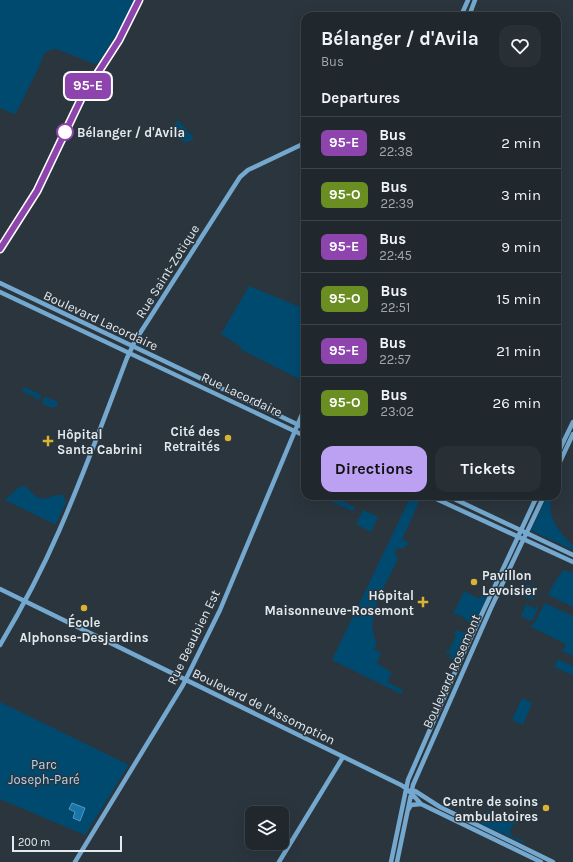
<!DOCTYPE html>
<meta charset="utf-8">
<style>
body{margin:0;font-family:Karla,sans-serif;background:#283036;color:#f1f3f6;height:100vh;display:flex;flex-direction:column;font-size:15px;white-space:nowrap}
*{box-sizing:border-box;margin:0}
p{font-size:13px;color:#a2a6aa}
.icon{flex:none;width:22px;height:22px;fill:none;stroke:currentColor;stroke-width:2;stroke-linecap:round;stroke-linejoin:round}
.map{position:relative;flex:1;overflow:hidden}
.panel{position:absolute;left:301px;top:12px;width:260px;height:488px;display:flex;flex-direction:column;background:#20282e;border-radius:12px;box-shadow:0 4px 16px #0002,0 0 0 1px #3d444a}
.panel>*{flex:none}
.badge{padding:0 8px;border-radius:6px;font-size:14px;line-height:26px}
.controls{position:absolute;left:245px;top:806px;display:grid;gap:8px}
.controls a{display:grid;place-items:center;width:44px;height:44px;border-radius:8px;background:#20282e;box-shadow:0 4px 16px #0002,0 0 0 1px #3d444a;font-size:20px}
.scale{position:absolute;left:12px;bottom:10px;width:110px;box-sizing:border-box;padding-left:4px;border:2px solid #e3eaee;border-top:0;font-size:11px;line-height:14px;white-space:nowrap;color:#e3eaee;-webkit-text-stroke:3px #2b353d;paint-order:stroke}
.map>.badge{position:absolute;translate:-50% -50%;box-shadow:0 0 0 2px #fff}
h2{padding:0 20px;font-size:15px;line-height:36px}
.round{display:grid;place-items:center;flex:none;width:42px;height:42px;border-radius:12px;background:#283036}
.summary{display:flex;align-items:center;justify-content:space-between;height:68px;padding:0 20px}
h1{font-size:19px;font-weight:700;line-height:30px}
.button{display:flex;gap:8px;margin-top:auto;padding:8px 20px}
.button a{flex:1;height:46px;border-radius:12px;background:#bca0f2;color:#111;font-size:16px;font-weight:700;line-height:46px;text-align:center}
.button a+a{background:#283036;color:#f1f3f6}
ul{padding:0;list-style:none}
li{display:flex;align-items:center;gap:12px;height:52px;padding:0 20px;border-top:1px solid #3d444a}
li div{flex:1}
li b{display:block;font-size:15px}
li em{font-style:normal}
li .badge{min-width:44px;font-weight:700;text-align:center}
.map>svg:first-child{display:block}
.green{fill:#004a6f}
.water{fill:#1975a9;stroke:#5698be}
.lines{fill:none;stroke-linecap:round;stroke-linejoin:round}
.secondary{stroke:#74a8ce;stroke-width:4.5}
.line-casing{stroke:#fff;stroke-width:9}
.line{stroke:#8e44ad;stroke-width:6}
.stop-dot{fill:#fff;stroke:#8e44ad;stroke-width:2}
.poi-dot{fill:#dbb333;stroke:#2b353d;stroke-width:1.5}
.labels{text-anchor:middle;stroke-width:3;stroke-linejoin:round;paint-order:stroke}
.stop-label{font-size:13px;font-weight:bold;fill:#e3eaee;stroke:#2b353d;text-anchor:start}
.street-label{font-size:13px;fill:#e3eaee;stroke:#2b353d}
.poi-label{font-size:13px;font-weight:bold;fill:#e3eaee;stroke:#2b353d;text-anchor:end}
.park-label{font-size:13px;fill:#b1d9f6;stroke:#2b353d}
</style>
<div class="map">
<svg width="573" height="862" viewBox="0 0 573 862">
<rect width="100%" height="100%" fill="#2b353d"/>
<!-- green -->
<path class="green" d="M0 0H134L119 31 98 63 95 64 56 49 50 50 44 54 38 69 16 113 14 114 0 108Z
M178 120 193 137V140L186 142C175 139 169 129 178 120Z
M249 286 305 309V382L240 349 241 347 221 334Z
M25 387 41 395V397L38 399 37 402C35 393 29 396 23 392V389Z
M46 397 58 402 57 406 52 408 43 404V399Z
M24 486C30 489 33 496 40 498 48 500 55 493 63 495L66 502 56 524H54L5 500 18 488Z
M320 496H332L354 507 355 509 352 511Z
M411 496 421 497 402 540 407 541 408 544 404 548H397L395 553 398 559C387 583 363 618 377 643L374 649 381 653 377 663 392 673 387 682 403 690 401 694 332 660Z
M547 496H553C544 516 560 532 573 546V550L534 532 535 531H531Z
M363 510 378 517 371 532 356 524Z
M563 570 573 573V607L548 595 553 585Z
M527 584 538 589 533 600 522 595Z
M464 591 480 599 482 595 487 597 473 627C468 621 462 613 453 615Z
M545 603 573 616V656L562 651 566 644 531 627 536 620Z
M526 604 536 609 537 605 539 606 533 619 530 621 521 616Z
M456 630 462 632H471L458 661 449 658 451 654 446 652V649L449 651 456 635 454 634Z
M558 659 573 666V675L554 667Z
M522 698 532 703 523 725 512 720Z
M0 702 127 764 128 766 85 835 0 799Z
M487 811 501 815 518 824H514L511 827 510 833 513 837 523 840 524 843 481 824Z"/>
<!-- water -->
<path class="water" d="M72 803 85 808 80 821 73 818 75 812 69 809Z"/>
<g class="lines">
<!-- secondary -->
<path class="secondary" d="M461 16 468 0
M469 16 475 0
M0 249 37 191 81 99 119 40 139 0
M0 283 305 428
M0 292 305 436
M557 455 573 422
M557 468 573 434
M430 496 573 562
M448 496 573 555
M0 589 401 785C410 790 414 797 421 804L541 862
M0 645C22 608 42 570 59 531 84 474 105 416 127 358L135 341 240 177 248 170 305 143
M411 791H415L440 807 553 862
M408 810 411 805 421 804
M75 862 183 685 220 610 305 407
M279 862 343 757
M391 862 408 780 459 663 537 496
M397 862 413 785 491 608 544 496"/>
</g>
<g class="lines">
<!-- line casing -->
<g class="line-casing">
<path id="line" d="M0 249 37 191 81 99 119 40 139 0"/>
</g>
<!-- line -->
<use href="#line" class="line"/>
</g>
<!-- markers -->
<circle class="stop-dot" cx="65" cy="132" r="8"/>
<g class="poi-dot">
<circle cx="228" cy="438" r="4"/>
<path d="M46 435h4v4h4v4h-4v4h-4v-4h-4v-4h4z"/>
<circle cx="474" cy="582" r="4"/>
<path d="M421 596h4v4h4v4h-4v4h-4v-4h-4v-4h4z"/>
<circle cx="84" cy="608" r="4"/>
<circle cx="546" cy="808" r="4"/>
</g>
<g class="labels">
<!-- stop labels -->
<g class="stop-label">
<text x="77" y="137">Bélanger / d'Avila</text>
</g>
<!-- street labels -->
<g class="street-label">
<text transform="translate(167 271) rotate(-58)" y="5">Rue Saint-Zotique</text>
<text transform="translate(101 320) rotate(25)" y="5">Boulevard Lacordaire</text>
<text transform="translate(242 394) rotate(25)" y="5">Rue Lacordaire</text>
<text transform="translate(193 637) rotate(-64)" y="5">Rue Beaubien Est</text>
<text transform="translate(451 671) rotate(-66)" y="5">Boulevard Rosemont</text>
<text transform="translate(264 706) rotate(26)" y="5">Boulevard de l'Assomption</text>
</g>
<!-- poi labels -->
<g class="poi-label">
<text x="220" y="436">Cité des<tspan x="220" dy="15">Retraités</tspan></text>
<text x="57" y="439" text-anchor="start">Hôpital<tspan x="57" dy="15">Santa Cabrini</tspan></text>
<text x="482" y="580" text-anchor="start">Pavillon<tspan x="482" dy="15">Levoisier</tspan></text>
<text x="414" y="600">Hôpital<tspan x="414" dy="15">Maisonneuve-Rosemont</tspan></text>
<text x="84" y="627" text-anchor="middle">École<tspan x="84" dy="15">Alphonse-Desjardins</tspan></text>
<text x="538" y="806">Centre de soins<tspan x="538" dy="15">ambulatoires</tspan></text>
</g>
<!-- park labels -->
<g class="park-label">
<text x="44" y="769">Parc<tspan x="44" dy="15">Joseph-Paré</tspan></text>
</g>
</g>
</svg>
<div class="controls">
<a><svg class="icon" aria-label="layers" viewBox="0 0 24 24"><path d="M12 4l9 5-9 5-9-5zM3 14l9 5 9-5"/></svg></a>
</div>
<div class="scale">200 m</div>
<b class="badge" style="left:88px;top:86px;background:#8e44ad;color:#fff">95-E</b>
<section class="panel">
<div class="summary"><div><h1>Bélanger / d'Avila</h1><p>Bus</p></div><a class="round"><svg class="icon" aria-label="heart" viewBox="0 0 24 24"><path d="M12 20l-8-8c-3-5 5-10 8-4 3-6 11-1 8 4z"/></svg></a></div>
<h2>Departures</h2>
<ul>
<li><span class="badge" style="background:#8e44ad;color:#fff">95-E</span><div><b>Bus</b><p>22:38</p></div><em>2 min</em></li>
<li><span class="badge" style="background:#6b8e23;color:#fff">95-O</span><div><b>Bus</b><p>22:39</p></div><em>3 min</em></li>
<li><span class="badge" style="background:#8e44ad;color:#fff">95-E</span><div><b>Bus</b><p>22:45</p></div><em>9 min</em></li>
<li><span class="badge" style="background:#6b8e23;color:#fff">95-O</span><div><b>Bus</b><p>22:51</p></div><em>15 min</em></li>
<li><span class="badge" style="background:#8e44ad;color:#fff">95-E</span><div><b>Bus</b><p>22:57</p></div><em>21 min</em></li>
<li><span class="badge" style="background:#6b8e23;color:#fff">95-O</span><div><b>Bus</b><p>23:02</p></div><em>26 min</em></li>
</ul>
<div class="button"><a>Directions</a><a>Tickets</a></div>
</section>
</div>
